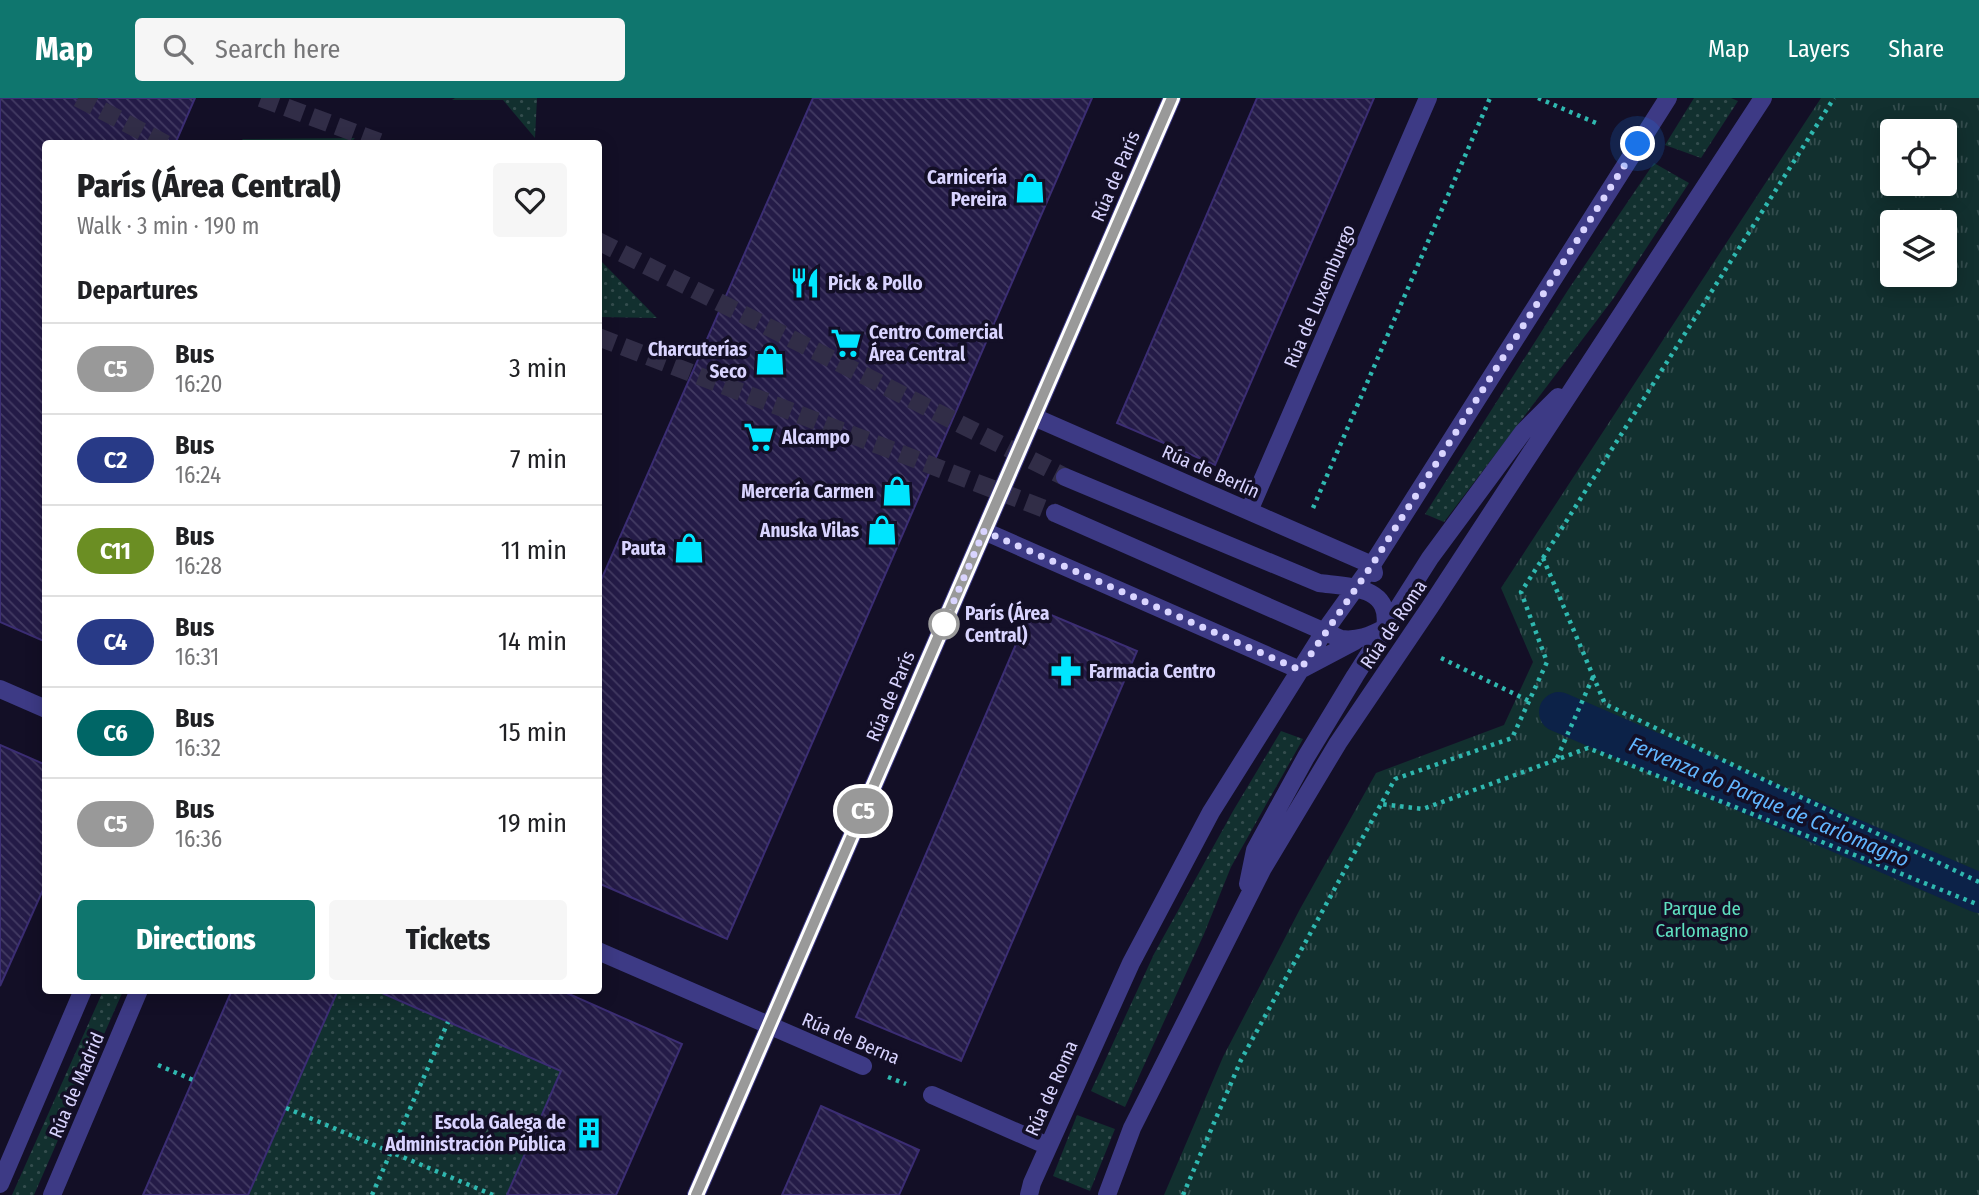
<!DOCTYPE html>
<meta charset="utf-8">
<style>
body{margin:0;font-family:"Fira Sans Condensed",sans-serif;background:#f6f6f6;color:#202124;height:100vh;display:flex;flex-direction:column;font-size:26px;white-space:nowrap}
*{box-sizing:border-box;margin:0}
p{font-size:23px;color:#757577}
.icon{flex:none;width:38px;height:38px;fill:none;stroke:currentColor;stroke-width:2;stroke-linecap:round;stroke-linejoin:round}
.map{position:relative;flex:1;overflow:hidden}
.side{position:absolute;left:42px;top:42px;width:560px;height:854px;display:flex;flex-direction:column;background:#fff;border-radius:7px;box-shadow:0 4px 18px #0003}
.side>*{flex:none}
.badge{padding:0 14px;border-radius:23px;font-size:24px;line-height:46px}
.buttons{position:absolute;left:1880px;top:21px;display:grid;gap:14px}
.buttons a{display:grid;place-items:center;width:77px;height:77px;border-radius:7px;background:#fff;box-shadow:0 4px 18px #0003;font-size:35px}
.you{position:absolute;width:35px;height:35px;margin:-18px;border:5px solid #fff;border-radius:50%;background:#1a73e8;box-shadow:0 0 0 10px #1a73e833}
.map>.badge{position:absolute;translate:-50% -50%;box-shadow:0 0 0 4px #fff}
h2{padding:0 35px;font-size:26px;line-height:63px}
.round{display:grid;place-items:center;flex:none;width:74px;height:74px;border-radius:7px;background:#f6f6f6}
.summary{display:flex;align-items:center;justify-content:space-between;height:119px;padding:0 35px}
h1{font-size:33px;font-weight:800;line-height:52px}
.action{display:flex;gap:14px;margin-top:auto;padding:14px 35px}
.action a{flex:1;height:80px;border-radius:7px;background:#0f766e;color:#fff;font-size:28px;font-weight:800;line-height:80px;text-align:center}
.action a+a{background:#f6f6f6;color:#202124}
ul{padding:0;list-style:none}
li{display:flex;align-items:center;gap:21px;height:91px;padding:0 35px;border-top:2px solid #e0e0e0}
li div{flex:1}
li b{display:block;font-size:26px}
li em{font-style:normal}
li .badge{min-width:77px;font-weight:700;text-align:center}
header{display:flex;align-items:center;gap:42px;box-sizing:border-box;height:98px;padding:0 35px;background:#0f766e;color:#fff}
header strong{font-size:33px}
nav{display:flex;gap:38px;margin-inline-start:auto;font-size:24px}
.search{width:490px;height:63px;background:#f6f6f6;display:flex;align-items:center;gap:18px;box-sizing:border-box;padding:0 24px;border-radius:7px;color:#757577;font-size:26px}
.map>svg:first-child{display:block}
.grass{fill:url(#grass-dots)}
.park{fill:url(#park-tufts);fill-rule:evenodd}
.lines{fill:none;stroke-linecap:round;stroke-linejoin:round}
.canal{stroke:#0c2248;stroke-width:40}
.building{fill:url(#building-back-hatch);stroke:#3b2d73;stroke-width:2}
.street-tunnel{stroke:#312d47;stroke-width:18;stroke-dasharray:18 9;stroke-linecap:butt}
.path{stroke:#2fb8b0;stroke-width:4.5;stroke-dasharray:3.5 5;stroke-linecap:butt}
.street{stroke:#3d3a85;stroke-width:18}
.line-casing{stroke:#fff;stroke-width:16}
.line{stroke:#999;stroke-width:10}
.walk{stroke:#d9d4ff;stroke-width:7;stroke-dasharray:0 12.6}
.stop-dot{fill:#fff;stroke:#999;stroke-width:3.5}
.labels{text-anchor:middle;stroke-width:7;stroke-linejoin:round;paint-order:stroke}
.street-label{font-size:19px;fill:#d9d4ff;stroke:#130f26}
.poi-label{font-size:19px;font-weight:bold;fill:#d9d4ff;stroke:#130f26;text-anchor:end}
.stop-label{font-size:19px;font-weight:bold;fill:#d9d4ff;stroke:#130f26;text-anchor:start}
.park-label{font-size:19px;fill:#5fe0c0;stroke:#130f26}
.water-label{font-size:21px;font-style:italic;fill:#62b6ff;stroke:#130f26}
</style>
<header>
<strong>Map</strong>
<div class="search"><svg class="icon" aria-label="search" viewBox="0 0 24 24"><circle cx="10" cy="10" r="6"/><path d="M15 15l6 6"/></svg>Search here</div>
<nav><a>Map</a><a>Layers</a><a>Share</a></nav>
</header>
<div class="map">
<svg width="1979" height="1097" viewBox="0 0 1979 1097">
<defs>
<pattern id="grass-dots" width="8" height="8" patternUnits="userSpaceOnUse" patternTransform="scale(1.75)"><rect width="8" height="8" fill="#12302f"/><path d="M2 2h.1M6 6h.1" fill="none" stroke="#344d4e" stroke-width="1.8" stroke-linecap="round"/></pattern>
<pattern id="park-tufts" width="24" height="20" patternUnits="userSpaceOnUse" patternTransform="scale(1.75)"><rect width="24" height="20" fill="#12302f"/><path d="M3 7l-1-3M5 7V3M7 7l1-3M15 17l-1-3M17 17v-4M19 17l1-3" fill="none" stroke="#344d4e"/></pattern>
<pattern id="building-back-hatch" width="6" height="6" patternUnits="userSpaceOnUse" patternTransform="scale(1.75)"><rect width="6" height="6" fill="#241b47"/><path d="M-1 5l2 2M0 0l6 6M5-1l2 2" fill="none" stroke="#433b63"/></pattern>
</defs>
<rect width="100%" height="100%" fill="#130f26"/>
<!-- grass -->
<path class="grass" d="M455 0H537L535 40 503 2H452Z
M1694 0H1731L1738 3 1701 60 1665 47Z
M355 40 349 46H246L242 41Z
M1654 65 1689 85 1613 201 1444 424 1425 416 1568 192Z
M598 161H599L657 220 599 219Z
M1281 633 1303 641 1231 769 1204 836 1125 1009 1091 993 1154 856 1233 713Z
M103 893H123L34 1097H12Z
M338 893H375L561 973 507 1097H248Z
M1077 1017 1115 1031 1090 1093 1053 1078Z"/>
<!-- park -->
<path class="park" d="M1821 0H1979V1097H1164L1223 959 1300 811 1376 675 1504 627 1533 564 1501 490ZM1892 33H1944V86H1892ZM1892 124H1944V177H1892Z"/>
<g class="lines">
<!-- canal -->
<path class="canal" d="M1559 614 1979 795"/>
</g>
<!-- building -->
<path class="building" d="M0 0H195L175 46H46V544L0 524Z
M813 0H1092L727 841 598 785V489Z
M1257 0H1374L1215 367 1117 325Z
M1032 509 1137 553 961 963 856 919Z
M0 647 46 667V785L0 888Z
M232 892H338L248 1097H143Z
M375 892H560L682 946 616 1097H507L561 973Z
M821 1008 919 1052 899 1097H782Z"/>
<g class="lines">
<!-- street-tunnel -->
<path class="street-tunnel" d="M78 0 166 46
M261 0 385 46
M598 143 1065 379
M598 239 1055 415"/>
<!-- path -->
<path class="path" d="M1538 0 1596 25
M1313 410 1490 0
M1543 460 1834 0
M1441 560 1531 604
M1557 660 1593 579
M1979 784 1605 606 1543 460 1521 494 1547 564 1512 640 1395 681 1381 706 1423 711 1588 650 1979 807
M158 967 193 982
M888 979 906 986
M286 1010 493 1097
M372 1097 448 924
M1183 1097 1241 962 1381 706"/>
<!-- street -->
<path class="street" d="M1034 319 1372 467 1374 475
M1249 413 1428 0
M1055 415 1341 541C1358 543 1370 538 1385 530 1392 488 1350 489 1319 485L1065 379
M984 433 1300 572 1355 543
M0 591 46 611
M1248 786 1255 752 1306 659 1355 578 1430 460 1523 334 1558 299
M598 853 863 968
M932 997 1048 1048
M0 1086 83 892
M52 1097 139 892
M696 1097 1172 0
M1029 1097 1032 1085 1131 865 1211 714 1324 534 1372 467 1668 0
M1107 1097 1132 1030 1263 770 1338 645 1430 509 1763 0"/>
</g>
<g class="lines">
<!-- line casing -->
<g class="line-casing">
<path id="line" d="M696 1097 1172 0"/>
</g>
<!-- line -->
<use href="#line" class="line"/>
<!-- walk -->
<path class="walk" d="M944 526 984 433 1300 572 1372 467 1638 46"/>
</g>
<!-- icons -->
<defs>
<g id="shop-bare" transform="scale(2.415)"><path d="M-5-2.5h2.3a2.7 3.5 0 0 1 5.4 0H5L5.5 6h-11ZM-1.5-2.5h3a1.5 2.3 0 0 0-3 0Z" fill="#00e5ff" stroke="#130f26" stroke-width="2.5" paint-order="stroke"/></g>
<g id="restaurant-bare" transform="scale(2.415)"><path d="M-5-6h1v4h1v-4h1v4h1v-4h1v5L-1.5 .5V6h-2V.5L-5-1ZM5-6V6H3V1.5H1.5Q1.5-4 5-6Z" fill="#00e5ff" stroke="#130f26" stroke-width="2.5" paint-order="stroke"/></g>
<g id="supermarket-bare" transform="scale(2.415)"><path d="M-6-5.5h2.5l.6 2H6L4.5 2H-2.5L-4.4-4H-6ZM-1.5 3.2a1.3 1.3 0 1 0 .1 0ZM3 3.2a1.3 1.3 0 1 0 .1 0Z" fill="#00e5ff" stroke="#130f26" stroke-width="2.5" paint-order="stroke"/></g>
<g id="pharmacy-bare" transform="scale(2.415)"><path d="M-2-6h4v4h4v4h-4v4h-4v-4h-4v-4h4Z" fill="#00e5ff" stroke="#130f26" stroke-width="2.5" paint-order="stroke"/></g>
<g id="building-bare" transform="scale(2.415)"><path d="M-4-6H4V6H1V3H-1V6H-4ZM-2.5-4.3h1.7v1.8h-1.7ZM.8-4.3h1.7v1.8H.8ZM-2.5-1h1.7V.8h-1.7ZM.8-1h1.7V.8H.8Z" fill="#00e5ff" stroke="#130f26" stroke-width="2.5" paint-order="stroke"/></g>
</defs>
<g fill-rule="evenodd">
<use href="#shop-bare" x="1030" y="90"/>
<use href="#restaurant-bare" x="805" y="185"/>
<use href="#supermarket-bare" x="846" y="245"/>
<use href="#shop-bare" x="770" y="262"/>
<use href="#supermarket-bare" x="759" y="339"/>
<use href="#shop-bare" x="897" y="393"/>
<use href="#shop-bare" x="882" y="432"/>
<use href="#shop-bare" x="689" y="450"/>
<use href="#pharmacy-bare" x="1066" y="573"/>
<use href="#building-bare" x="589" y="1035"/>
</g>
<!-- markers -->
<circle class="stop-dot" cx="944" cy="526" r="14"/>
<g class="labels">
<!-- street labels -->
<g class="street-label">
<text transform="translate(1115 78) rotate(-67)" y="7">Rúa de París</text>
<text transform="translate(1319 198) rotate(-67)" y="7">Rúa de Luxemburgo</text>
<text transform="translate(1211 373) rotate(24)" y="7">Rúa de Berlín</text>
<text transform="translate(1393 526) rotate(-56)" y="7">Rúa de Roma</text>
<text transform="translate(890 598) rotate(-67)" y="7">Rúa de París</text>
<text transform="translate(851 940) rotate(23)" y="7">Rúa de Berna</text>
<text transform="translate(76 987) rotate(-67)" y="7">Rúa de Madrid</text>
<text transform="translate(1051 990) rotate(-66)" y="7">Rúa de Roma</text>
</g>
<!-- poi labels -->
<g class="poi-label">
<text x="1007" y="86">Carnicería<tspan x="1007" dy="22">Pereira</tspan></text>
<text x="828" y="192" text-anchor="start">Pick &amp; Pollo</text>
<text x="869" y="241" text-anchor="start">Centro Comercial<tspan x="869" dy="22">Área Central</tspan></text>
<text x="747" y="258">Charcuterías<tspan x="747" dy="22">Seco</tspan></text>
<text x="782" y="346" text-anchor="start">Alcampo</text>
<text x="874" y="400">Mercería Carmen</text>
<text x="859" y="439">Anuska Vilas</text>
<text x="666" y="457">Pauta</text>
<text x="1089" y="580" text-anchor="start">Farmacia Centro</text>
<text x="566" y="1031">Escola Galega de<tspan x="566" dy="22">Administración Pública</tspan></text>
</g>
<!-- stop labels -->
<g class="stop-label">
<text x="965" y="522">París (Área<tspan x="965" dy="22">Central)</tspan></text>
</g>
<!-- park labels -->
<g class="park-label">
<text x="1702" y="817">Parque de<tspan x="1702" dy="22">Carlomagno</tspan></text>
</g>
<!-- water labels -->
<g class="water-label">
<text transform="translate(1769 704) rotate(23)" y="7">Fervenza do Parque de Carlomagno</text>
</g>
</g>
</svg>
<div class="buttons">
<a><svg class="icon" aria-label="locate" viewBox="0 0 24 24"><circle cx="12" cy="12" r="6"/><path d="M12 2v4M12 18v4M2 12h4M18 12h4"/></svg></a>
<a><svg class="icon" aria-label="layers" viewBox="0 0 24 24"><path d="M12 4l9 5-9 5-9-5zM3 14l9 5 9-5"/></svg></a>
</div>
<div class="you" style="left:1638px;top:46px"></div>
<b class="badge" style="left:863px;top:713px;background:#999;color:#fff">C5</b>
<section class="side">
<div class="summary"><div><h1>París (Área Central)</h1><p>Walk · 3 min · 190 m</p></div><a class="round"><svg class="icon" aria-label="heart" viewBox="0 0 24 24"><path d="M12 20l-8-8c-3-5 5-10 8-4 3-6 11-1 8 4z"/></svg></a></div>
<h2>Departures</h2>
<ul>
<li><span class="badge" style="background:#999;color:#fff">C5</span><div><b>Bus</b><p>16:20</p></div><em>3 min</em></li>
<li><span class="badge" style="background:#283a87;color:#fff">C2</span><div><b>Bus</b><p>16:24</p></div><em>7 min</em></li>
<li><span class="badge" style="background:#6b8e23;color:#fff">C11</span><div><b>Bus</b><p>16:28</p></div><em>11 min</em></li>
<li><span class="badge" style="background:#283a87;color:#fff">C4</span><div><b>Bus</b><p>16:31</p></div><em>14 min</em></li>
<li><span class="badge" style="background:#066;color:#fff">C6</span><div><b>Bus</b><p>16:32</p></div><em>15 min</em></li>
<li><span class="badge" style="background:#999;color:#fff">C5</span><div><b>Bus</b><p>16:36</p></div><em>19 min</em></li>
</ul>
<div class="action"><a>Directions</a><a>Tickets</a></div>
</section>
</div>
